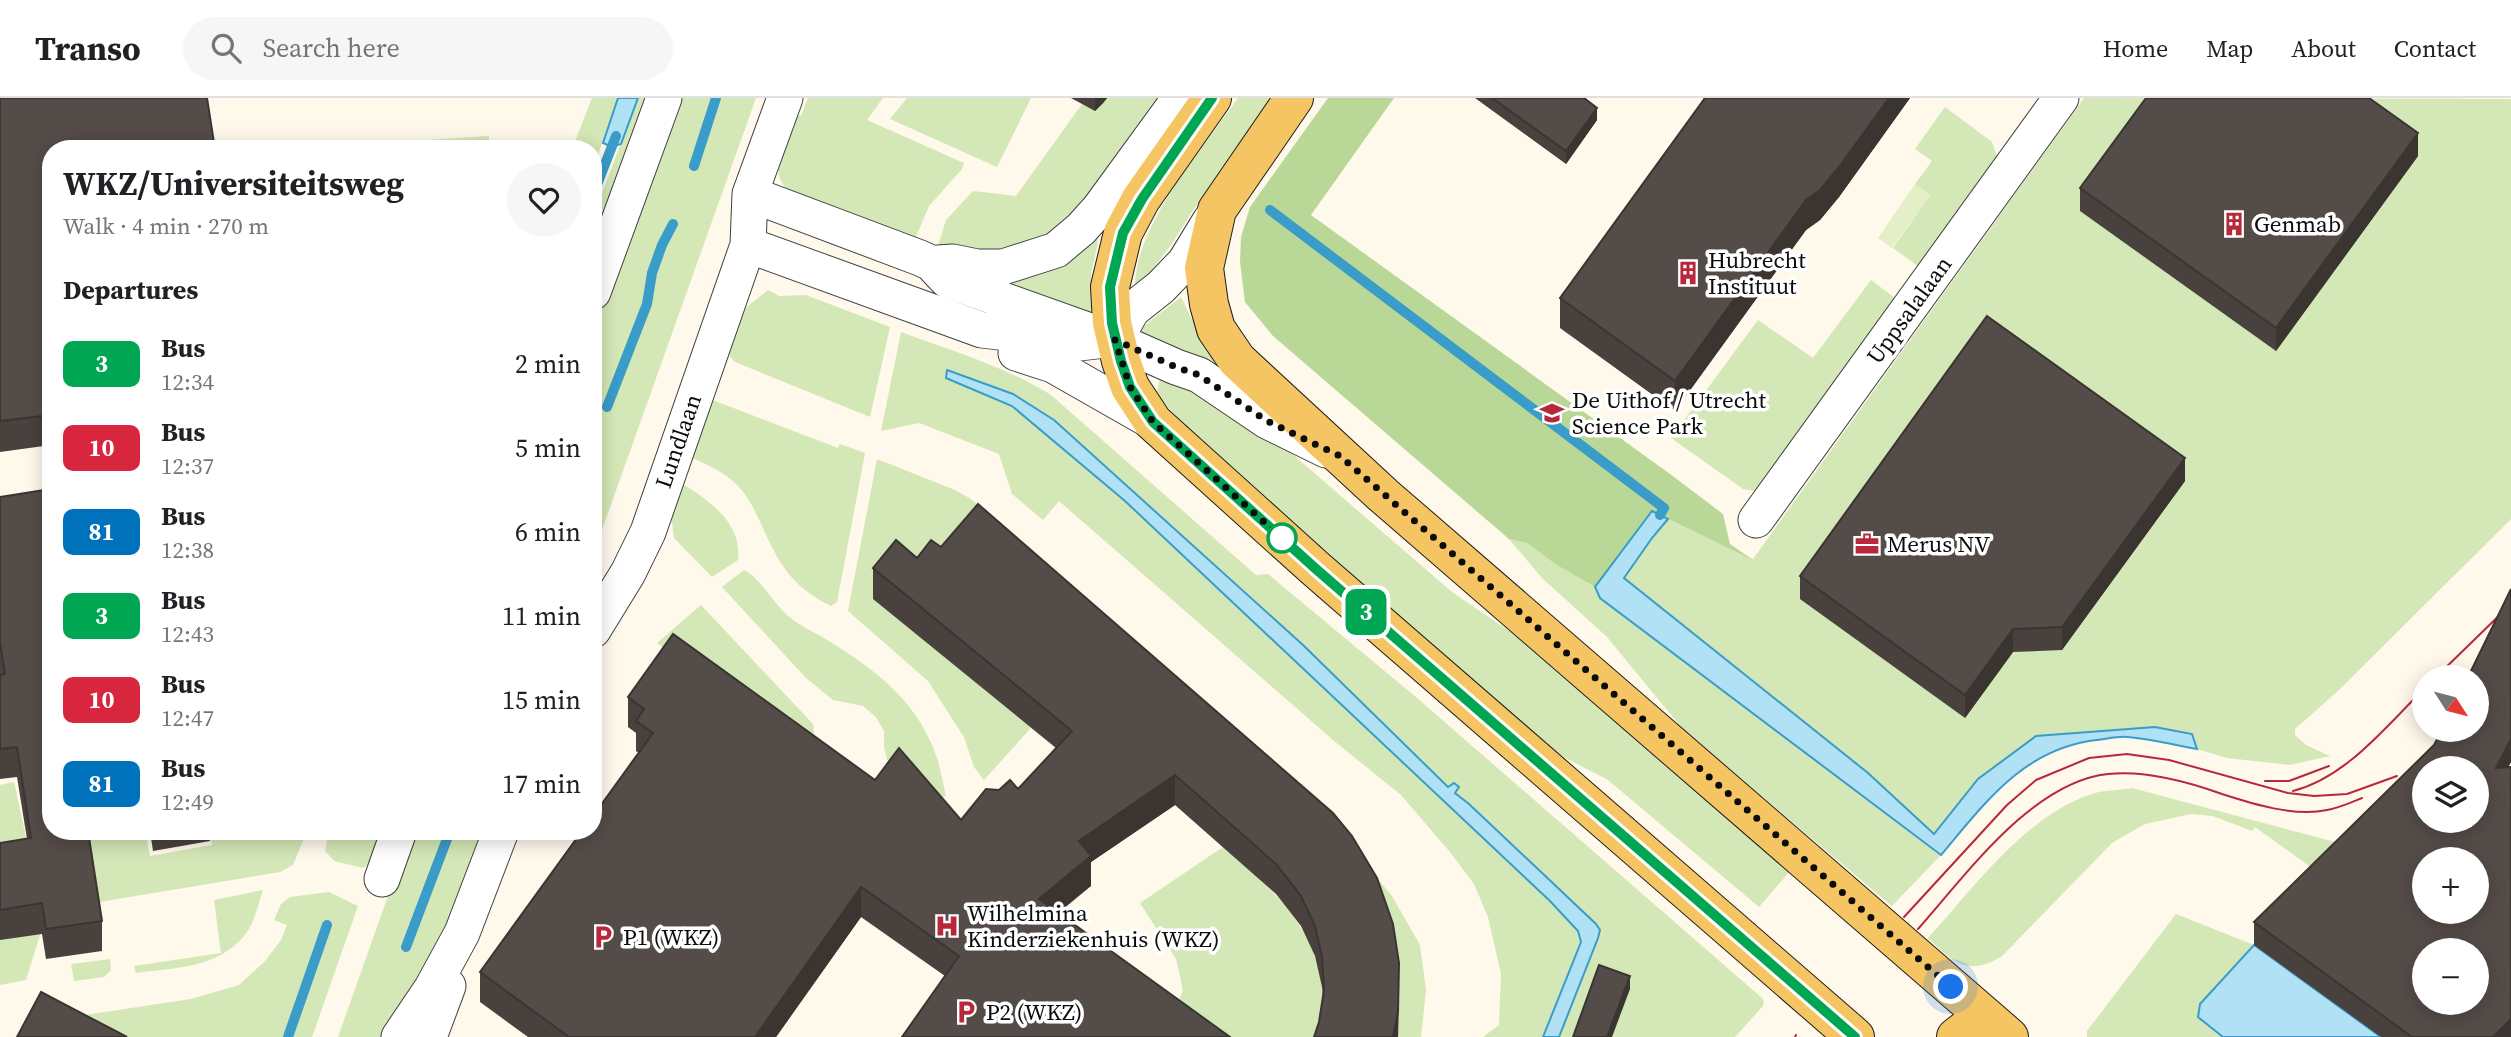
<!DOCTYPE html>
<meta charset="utf-8">
<style>
body{margin:0;font-family:"Source Serif 4",serif;background:#f6f6f6;color:#202124;height:100vh;display:flex;flex-direction:column;font-size:26px;white-space:nowrap}
*{box-sizing:border-box;margin:0}
p{font-size:23px;color:#757577}
.icon{flex:none;width:38px;height:38px;fill:none;stroke:currentColor;stroke-width:2;stroke-linecap:round;stroke-linejoin:round}
.map{position:relative;flex:1;overflow:hidden}
.drawer{position:absolute;left:42px;top:42px;width:560px;height:700px;display:flex;flex-direction:column;background:#fff;border-radius:28px;box-shadow:0 4px 18px #0003}
.drawer>*{flex:none}
.badge{padding:0 14px;border-radius:10px;font-size:24px;line-height:46px}
.needle{width:46px;rotate:126deg}
.buttons{position:absolute;left:2412px;top:567px;display:grid;gap:14px}
.buttons a{display:grid;place-items:center;width:77px;height:77px;border-radius:50%;background:#fff;box-shadow:0 4px 18px #0003;font-size:35px}
.you{position:absolute;width:35px;height:35px;margin:-18px;border:5px solid #fff;border-radius:50%;background:#1a73e8;box-shadow:0 0 0 10px #1a73e833}
.map>.badge{position:absolute;translate:-50% -50%;box-shadow:0 0 0 4px #fff}
h2{padding:0 21px;font-size:26px;line-height:63px}
.round{display:grid;place-items:center;flex:none;width:74px;height:74px;border-radius:37px;background:#f6f6f6}
.head{display:flex;align-items:center;justify-content:space-between;height:119px;padding:0 21px}
h1{font-size:33px;font-weight:700;line-height:52px}
ul{padding:0;list-style:none}
li{display:flex;align-items:center;gap:21px;height:84px;padding:0 21px}
li div{flex:1}
li b{display:block;font-size:26px}
li em{font-style:normal}
li .badge{min-width:77px;font-weight:700;text-align:center}
header{display:flex;align-items:center;gap:42px;box-sizing:border-box;height:98px;padding:0 35px;background:#fff;border-bottom:2px solid #e0e0e0}
header strong{font-size:33px}
nav{display:flex;gap:38px;margin-inline-start:auto;font-size:24px}
.search{width:490px;height:63px;background:#f6f6f6;display:flex;align-items:center;gap:18px;box-sizing:border-box;padding:0 24px;border-radius:38px;color:#757577;font-size:26px}
.map>svg:first-child{display:block}
.green{fill:#d4e7b6}
.forest{fill:#b9d796}
.pitch{fill:#e4efc7}
.water{fill:#b1e1f4;stroke:#3a9cc9;stroke-width:2}
.lines{fill:none;stroke-linecap:round;stroke-linejoin:round}
.stream{stroke:#3a9cc9;stroke-width:10}
.minor-casing{stroke:#3f3f3f;stroke-width:37}
.major-casing{stroke:#1d1d1d;stroke-width:40}
.minor{stroke:#fff;stroke-width:35}
.major{stroke:#f5c564;stroke-width:38}
.tram{stroke:#b7283b;stroke-width:2}
.wall{fill:#48413e}
.shaded-wall{fill:#3b3532}
.building{fill:#544c48;stroke:#3b3532;stroke-width:2;fill-rule:evenodd}
.line-casing{stroke:#fff;stroke-width:16}
.line{stroke:#00a651;stroke-width:10}
.walk{stroke:#0c0c0c;stroke-width:7;stroke-dasharray:0 12.6}
.stop-dot{fill:#fff;stroke:#00a651;stroke-width:3.5}
.labels{text-anchor:middle;stroke-width:7;stroke-linejoin:round;paint-order:stroke}
.poi-label{font-size:23px;fill:#0c0c0c;stroke:#fff;text-anchor:start}
.street-label{font-size:23px;fill:#0c0c0c;stroke:#fff}
</style>
<header>
<strong>Transo</strong>
<div class="search"><svg class="icon" aria-label="search" viewBox="0 0 24 24"><circle cx="10" cy="10" r="6"/><path d="M15 15l6 6"/></svg>Search here</div>
<nav><a>Home</a><a>Map</a><a>About</a><a>Contact</a></nav>
</header>
<div class="map">
<svg width="2511" height="939" viewBox="0 0 2511 939">
<rect width="100%" height="100%" fill="#fef9eb"/>
<!-- green -->
<path class="green" d="M592 0H618L593 71V51H572Z
M638 0H655L593 172V119Z
M676 0H756L593 457V224Z
M808 0H883L867 22 964 65 962 71 929 108 915 141 787 92C767 70 785 40 793 15L801 18Z
M907 0H1031L997 69 890 21Z
M1106 0H1171L1062 135 1005 155 938 148 946 122 973 93 1016 98 1082 6C1094 12 1100 12 1106 0Z
M1238 0H1274L1192 114 1171 147 1141 186 1135 187C1136 126 1203 50 1238 0Z
M2084 0 2511 1V421L2339 592 2295 631V637L2306 647 2330 658 2290 667 2227 660 2197 651 2192 636 2036 638 1978 681 1934 736 1868 675 1624 480 1652 440 1668 421 1753 461Z
M1945 9 1992 44 1999 64 1922 171 1893 150 1930 97 1915 86 1932 63 1915 51Z
M489 38V51H410V43Z
M1094 139 1097 140 1098 145 1091 176V215L1005 187 1049 171Z
M1871 182 1899 203 1760 394 1743 391 1671 340 1758 222 1813 260Z
M768 192 779 198 806 197 890 229 870 319 735 264 729 257 743 212Z
M1181 199 1202 242 1221 268V278L1139 244 1140 231Z
M901 234C953 253 1004 268 1051 297L1256 477 1268 476 1417 600 1762 900 1764 904 1763 908 1735 939H1483L1499 927 1501 876 1488 819 1474 786 1450 754 1401 697 1333 642 1059 403 1043 422 1012 396 999 356 919 325 881 333Z
M1172 277 1269 336 1452 494 1537 552 1791 772 1759 809 1608 682 1556 655 1221 363 1172 314 1157 296 1159 283Z
M710 301 838 350 840 346 865 355 837 504 831 508C792 489 779 466 762 428 756 415 750 402 740 390 727 375 708 367 690 359Z
M877 361 955 392 971 401 1362 762 1392 798 1420 847 1426 892 1421 939H1398L1397 875 896 473 873 500 1031 630 984 682 974 669 964 639 928 583 848 513Z
M682 385C710 404 742 424 738 462L712 479 674 440 671 416Z
M1509 441 1527 445 1555 466 1595 489 1600 500 1941 757 1892 808 1686 635 1607 539 1542 480Z
M744 472C760 479 774 508 792 521 803 530 817 535 829 543 871 569 912 599 932 647 939 662 942 681 946 698L921 706 890 673 884 649V633L876 619 863 608 833 602 806 580 722 489Z
M701 507 813 626 815 649 804 652 657 545Z
M14 684 33 771 88 733H145L150 758 212 747 210 733H307L293 767 280 774 63 810 44 824 26 882 0 887V687Z
M2132 690 2354 749 2323 778 2255 729 2252 733 2213 718 2191 716 2145 726 2112 745 2002 858C1969 879 1953 865 1928 840 1975 789 2026 716 2095 695 2106 692 2120 692 2132 690Z
M329 733H384L373 762 363 770 334 763 325 753Z
M411 733H482L447 827 389 939H338Z
M1223 749C1271 791 1317 827 1323 896 1324 910 1322 925 1322 939H1189L1170 925 1183 892 1176 861 1140 805Z
M263 792C258 806 254 827 244 838 218 870 173 870 136 875L134 868 221 855 214 802Z
M329 794 358 808 312 939H104L65 920 191 901 239 887 265 863 281 842 287 827 274 822 281 806 290 799Z
M2176 816 2254 847 2200 906 2198 919 2223 939H2087V933Z
M110 861 111 872 104 879 74 883 71 866Z"/>
<!-- forest -->
<path class="forest" d="M1328 0H1394L1311 117 1670 376 1723 416 1730 446 1753 462 1652 413 1595 489 1555 466 1527 445 1509 441 1273 238 1245 204 1240 164 1241 139 1250 109Z"/>
<!-- pitch -->
<path class="pitch" d="M1915 86 1930 97 1892 150 1878 140Z"/>
<!-- water -->
<path class="water" d="M618 0H638L621 46 612 49 603 45Z
M947 272 1013 296 1054 322 1303 547 1448 689 1454 685 1459 689 1455 695 1469 706 1596 826 1600 832 1598 840 1559 939H1543L1581 844 1578 833 1550 803 1125 403 1012 308 946 280Z
M1652 413 1668 421 1652 440 1624 480 1868 675 1934 736 1978 681 2036 638 2155 629 2192 636 2197 651C2174 647 2151 641 2128 639 2118 638 2106 641 2096 642 2023 651 1985 705 1941 757L1600 500 1595 489Z
M2254 847 2381 939H2223L2198 919 2200 906Z"/>
<g class="lines">
<!-- stream -->
<path class="stream" d="M694 68 716 0
M593 97 616 38
M1270 112 1664 410 1660 417
M607 309 647 206 652 175 662 147 673 126
M406 849 450 733
M288 939 327 827"/>
<!-- minor casing -->
<g class="minor-casing">
<path id="minor" d="M750 96 920 160 931 165 947 182 1115 242 1176 269 1199 277 1267 323 1326 352
M748 147 982 232 1016 236 1054 248 1105 242
M938 165 953 164 977 169H1003L1056 152 1081 131 1099 111 1180 0
M593 194 664 0
M1115 242 1132 212 1161 189 1185 164 1210 123
M1016 255 1053 267 1153 324
M1756 422 2061 0
M593 532 628 475 648 434 748 147 750 96 785 0
M382 781 399 733
M399 939 432 890 462 835 501 733
M429 939 448 888"/>
</g>
<!-- major casing -->
<g class="major-casing">
<path id="major" d="M1212 0 1141 101 1123 135 1110 189 1112 225 1121 263 1130 289 1153 324 1316 471 1855 939
M1294 0 1217 112 1204 170 1209 206 1216 231 1237 262 1383 397 2009 939
M1956 939 1983 918"/>
</g>
<!-- minor -->
<use href="#minor" class="minor"/>
<!-- major -->
<use href="#major" class="major"/>
<!-- tram -->
<path class="tram" d="M2436 579 2511 506
M2265 683H2289L2329 668
M2293 693C2347 679 2386 628 2424 591
M1904 819 2007 707 2036 682 2089 660 2127 656 2169 662 2288 695 2314 698 2347 696 2397 678
M1918 831C1966 777 2032 684 2108 676 2146 672 2186 683 2222 696 2253 706 2294 719 2327 712 2339 710 2350 705 2362 700
M1795 939 1796 937"/>
</g>
<!-- wall -->
<path class="wall" d="M0 0 51 51V347L0 354Z
M1071 0H1107L1103 5 1095 13Z
M1475 0H1584L1597 22 1566 66Z
M1703 0H1910L1839 99 1820 122 1806 132 1675 313 1560 230V200L1704 1Z
M2418 58 2276 253 2080 113V90Z
M2185 383 2062 552 2013 554 1965 620 1800 501V478Z
M51 391 50 497 102 823V853L46 861 42 836 0 842V745L27 741 17 679 0 681V399Z
M978 406 1399 895 1398 939H1314L1319 924 1323 898 1322 889 1315 858 1301 828 1276 796 1175 707 1091 764V788L945 878 861 819 776 939H528L480 904V874L639 655 636 653V635L628 629V599L875 682 961 722 1018 691 1056 650 873 501V470L917 460 941 449Z
M2511 491V664L2508 669 2511 939H2381L2254 847V824L2434 647Z
M150 733H210V743L153 753Z"/>
<!-- shaded-wall -->
<path class="shaded-wall" d="M1095 0H1107L1103 5 1095 13Z
M1889 0H1910L1839 99 1820 122 1806 132 1675 313V283L1806 102Z
M1597 10V22L1566 66V53Z
M2418 35V58L2276 253V230Z
M2185 360V383L2062 552V529Z
M2013 531V554L1965 620V597Z
M2511 641V664L2496 693V670Z
M1175 677V707L1091 764V788L1039 831V801L1079 743Z
M861 789V819L776 939H755Z
M1399 865 1398 939H1393Z
M1630 878V891L1612 939H1607Z
M2511 921V939H2493Z"/>
<!-- building -->
<path class="building" d="M0 0H207L215 51H51V317L0 323Z
M1492 0H1584L1597 10 1566 53Z
M1705 0H1889L1839 69 1820 92 1806 102 1675 283 1560 200Z
M2146 0H2369L2418 35 2276 230 2080 90Z
M1987 218 2185 360 2062 529 2013 531 1965 597 1800 478Z
M51 391V466L46 467 51 500V733H88L102 823 46 831 42 805 0 812V745L31 740 17 649 0 651V577L5 576 0 545V399Z
M978 406 1333 715 1352 738 1377 780 1393 826 1399 865 1398 914 1393 939H1314L1319 924 1324 892 1322 859 1315 828 1301 798 1276 766 1175 677 1079 743 1091 758 1039 801 1230 939H902L959 858 861 789 755 939H569L480 874 582 733H593V718L653 635 636 623 644 611 628 599 673 536 875 682 899 650 961 722 986 691 999 692 1010 682 1018 691 1072 633 873 470 896 442 917 460 931 442 941 449Z
M2511 491V641L2496 670 2511 669V921L2493 939H2412L2254 824 2434 647 2442 632H2476V579H2468ZM2424 670H2476V723H2424ZM2424 761H2476V814H2424ZM2424 852H2476V905H2424Z
M1599 867 1630 878 1607 939H1573Z
M41 894 127 939H17Z"/>
<g class="lines">
<!-- line casing -->
<g class="line-casing">
<path id="line" d="M1212 0 1142 101 1123 135 1110 189 1112 225 1121 263 1130 289 1153 324 1316 471 1855 939"/>
</g>
<!-- line -->
<use href="#line" class="line"/>
<!-- walk -->
<path class="walk" d="M1282 440 1153 324 1130 289 1115 242 1176 269 1199 277 1267 323 1340 358 1951 889"/>
</g>
<!-- icons -->
<defs>
<g id="building-bare" transform="scale(1.89)"><path d="M-4-6H4V6H1V3H-1V6H-4ZM-2.5-4.3h1.7v1.8h-1.7ZM.8-4.3h1.7v1.8H.8ZM-2.5-1h1.7V.8h-1.7ZM.8-1h1.7V.8H.8Z" fill="#b7283b" stroke="#fff" stroke-width="2.5" paint-order="stroke"/></g>
<g id="university-bare" transform="scale(1.89)"><path d="M0-5L7-2L0 1L-7-2ZM-4 1L0 2.5L4 1V4Q0 6-4 4Z" fill="#b7283b" stroke="#fff" stroke-width="2.5" paint-order="stroke"/></g>
<g id="office-bare" transform="scale(1.89)"><path d="M-6-3h4V-5.5h4V-3h4V5H-6ZM-1-4.5V-3h2v-1.5ZM-6 0V1H6V0Z" fill="#b7283b" stroke="#fff" stroke-width="2.5" paint-order="stroke"/></g>
<g id="hospital-bare" transform="scale(1.89)"><path d="M-5-5h3v3.5h4V-5h3V5h-3V1.5h-4V5h-3Z" fill="#b7283b" stroke="#fff" stroke-width="2.5" paint-order="stroke"/></g>
<g id="parking-bare" transform="scale(1.89)"><path d="M-3.5-5.5H1a3.5 3.5 0 0 1 0 7H-1V5.5H-3.5ZM-1-3.4V-.6H.8a1.4 1.4 0 0 0 0-2.8Z" fill="#b7283b" stroke="#fff" stroke-width="2.5" paint-order="stroke"/></g>
</defs>
<g fill-rule="evenodd">
<use href="#building-bare" x="2234" y="126"/>
<use href="#building-bare" x="1688" y="175"/>
<use href="#university-bare" x="1552" y="315"/>
<use href="#office-bare" x="1867" y="446"/>
<use href="#hospital-bare" x="947" y="828"/>
<use href="#parking-bare" x="603" y="839"/>
<use href="#parking-bare" x="966" y="914"/>
</g>
<!-- markers -->
<circle class="stop-dot" cx="1282" cy="440" r="14"/>
<g class="labels">
<!-- poi labels -->
<g class="poi-label">
<text x="2254" y="134">Genmab</text>
<text x="1708" y="170">Hubrecht<tspan x="1708" dy="26">Instituut</tspan></text>
<text x="1572" y="310">De Uithof / Utrecht<tspan x="1572" dy="26">Science Park</tspan></text>
<text x="1887" y="454">Merus NV</text>
<text x="967" y="823">Wilhelmina<tspan x="967" dy="26">Kinderziekenhuis (WKZ)</tspan></text>
<text x="623" y="847">P1 (WKZ)</text>
<text x="986" y="922">P2 (WKZ)</text>
</g>
<!-- street labels -->
<g class="street-label">
<text transform="translate(1909 212) rotate(-54)" y="8">Uppsalalaan</text>
<text transform="translate(678 343) rotate(-71)" y="8">Lundlaan</text>
</g>
</g>
</svg>
<div class="buttons">
<a><svg class="needle" viewBox="-14 -14 28 28"><path d="M0-13l5 13h-10z" fill="#e53935"/><path d="M0 13l5-13h-10z" fill="#757577"/></svg></a>
<a><svg class="icon" aria-label="layers" viewBox="0 0 24 24"><path d="M12 4l9 5-9 5-9-5zM3 14l9 5 9-5"/></svg></a>
<a>+</a>
<a>−</a>
</div>
<div class="you" style="left:1951px;top:889px"></div>
<b class="badge" style="left:1366px;top:514px;background:#00a651;color:#fff">3</b>
<section class="drawer">
<div class="head"><div><h1>WKZ/Universiteitsweg</h1><p>Walk · 4 min · 270 m</p></div><a class="round"><svg class="icon" aria-label="heart" viewBox="0 0 24 24"><path d="M12 20l-8-8c-3-5 5-10 8-4 3-6 11-1 8 4z"/></svg></a></div>
<h2>Departures</h2>
<ul>
<li><span class="badge" style="background:#00a651;color:#fff">3</span><div><b>Bus</b><p>12:34</p></div><em>2 min</em></li>
<li><span class="badge" style="background:#d7263d;color:#fff">10</span><div><b>Bus</b><p>12:37</p></div><em>5 min</em></li>
<li><span class="badge" style="background:#0072bc;color:#fff">81</span><div><b>Bus</b><p>12:38</p></div><em>6 min</em></li>
<li><span class="badge" style="background:#00a651;color:#fff">3</span><div><b>Bus</b><p>12:43</p></div><em>11 min</em></li>
<li><span class="badge" style="background:#d7263d;color:#fff">10</span><div><b>Bus</b><p>12:47</p></div><em>15 min</em></li>
<li><span class="badge" style="background:#0072bc;color:#fff">81</span><div><b>Bus</b><p>12:49</p></div><em>17 min</em></li>
</ul>
</section>
</div>
